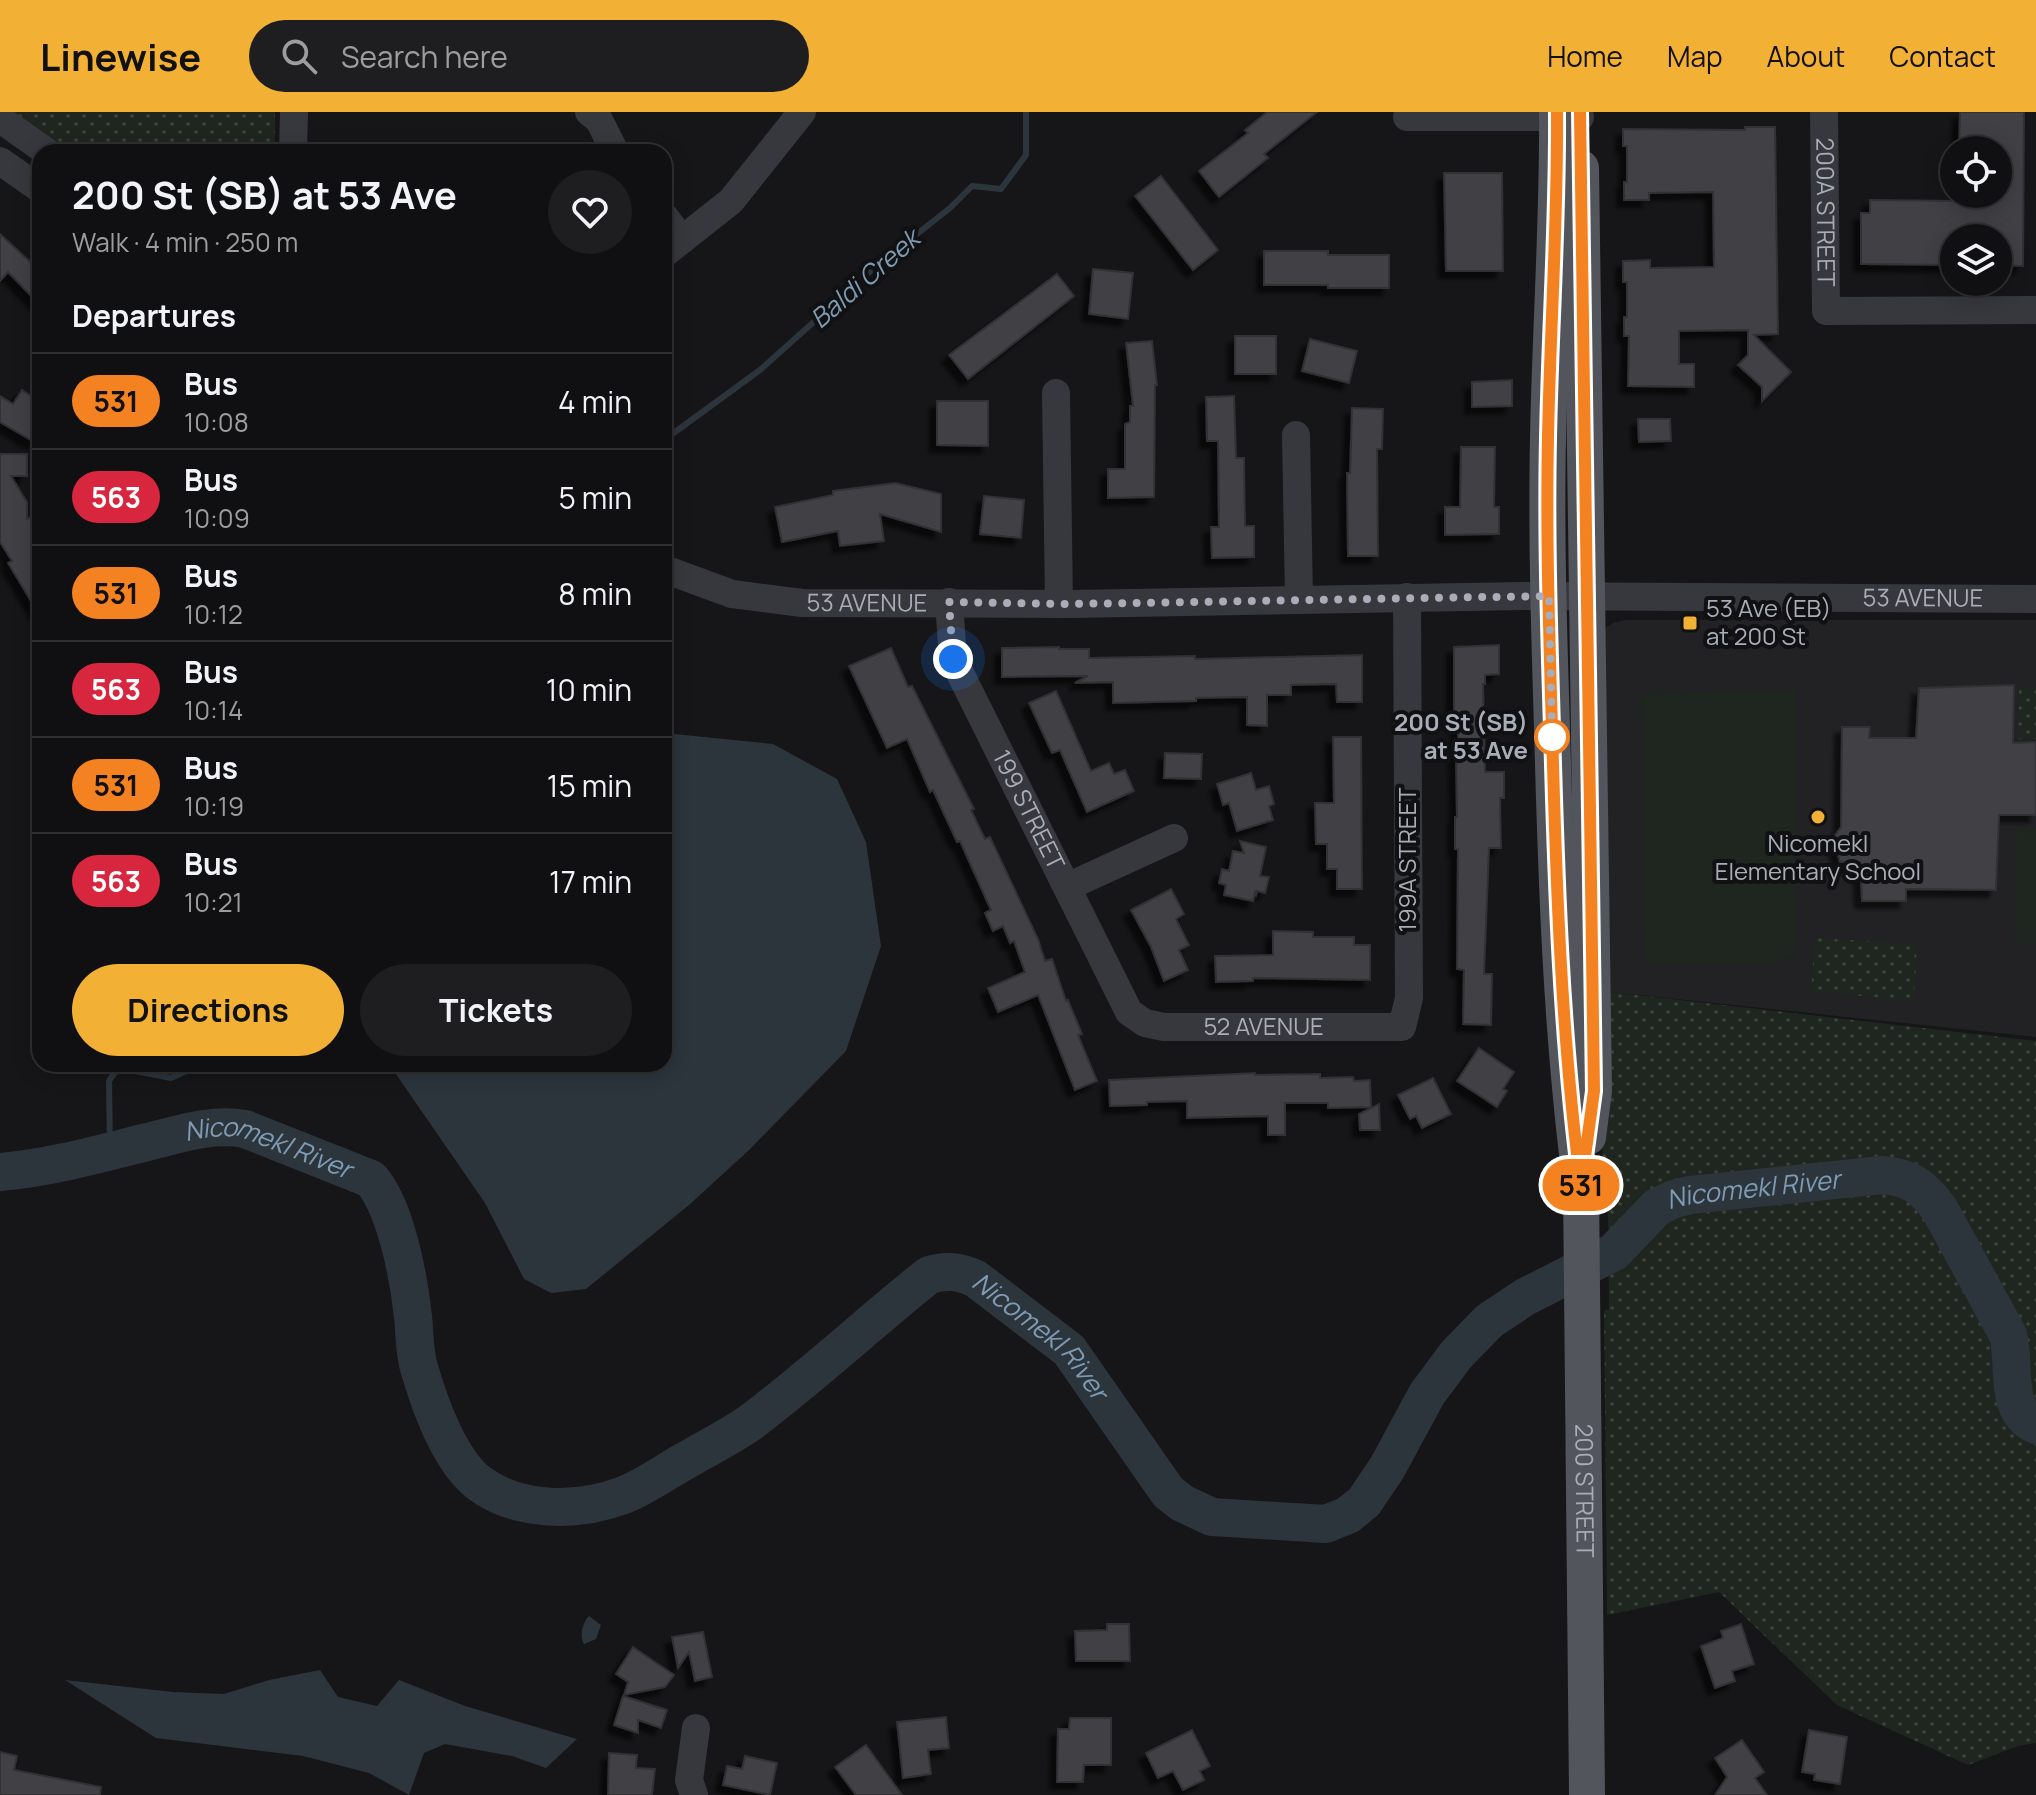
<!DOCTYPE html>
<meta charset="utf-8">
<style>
body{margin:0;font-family:Manrope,sans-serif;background:#1e1e20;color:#f1f3f6;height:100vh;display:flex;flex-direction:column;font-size:30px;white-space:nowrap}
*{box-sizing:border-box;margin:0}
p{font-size:26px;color:#9c9d9f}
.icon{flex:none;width:44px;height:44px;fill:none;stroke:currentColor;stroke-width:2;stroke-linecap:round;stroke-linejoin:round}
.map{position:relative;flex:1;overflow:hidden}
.sheet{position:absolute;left:32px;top:32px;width:640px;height:928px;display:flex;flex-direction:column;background:#101012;border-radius:24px;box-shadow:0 4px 20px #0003,0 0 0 2px #303032}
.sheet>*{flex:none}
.badge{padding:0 16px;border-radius:26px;font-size:28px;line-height:52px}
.fabs{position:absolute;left:1940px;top:24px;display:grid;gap:16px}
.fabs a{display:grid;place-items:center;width:72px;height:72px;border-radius:50%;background:#101012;box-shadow:0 4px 20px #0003,0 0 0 2px #303032;font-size:40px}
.you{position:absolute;width:40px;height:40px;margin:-20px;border:6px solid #fff;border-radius:50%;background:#1a73e8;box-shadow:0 0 0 12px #1a73e833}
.map>.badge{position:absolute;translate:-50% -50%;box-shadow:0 0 0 4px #fff}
h2{padding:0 40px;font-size:30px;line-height:72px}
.round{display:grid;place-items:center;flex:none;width:84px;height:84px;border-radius:42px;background:#1e1e20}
.head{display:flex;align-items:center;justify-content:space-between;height:136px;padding:0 40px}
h1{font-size:38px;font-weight:700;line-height:60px}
.button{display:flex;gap:16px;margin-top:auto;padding:16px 40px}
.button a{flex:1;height:92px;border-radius:48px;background:#f2b134;color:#111;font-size:32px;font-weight:700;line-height:92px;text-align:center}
.button a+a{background:#1e1e20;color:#f1f3f6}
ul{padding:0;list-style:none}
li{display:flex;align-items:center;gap:24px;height:96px;padding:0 40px;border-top:2px solid #303032}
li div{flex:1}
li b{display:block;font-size:30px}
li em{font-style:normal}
li .badge{min-width:88px;font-weight:700;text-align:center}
header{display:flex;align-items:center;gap:48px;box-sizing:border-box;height:112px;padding:0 40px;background:#f2b134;color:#111}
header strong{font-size:38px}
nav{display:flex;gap:44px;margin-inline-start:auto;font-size:28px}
.search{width:560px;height:72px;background:#1e1e20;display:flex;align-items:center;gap:20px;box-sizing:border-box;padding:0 28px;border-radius:44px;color:#9c9d9f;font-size:30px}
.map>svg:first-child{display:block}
.built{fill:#222225}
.grass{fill:url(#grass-dots)}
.pitch{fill:#1e261f}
.water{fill:#2c353c}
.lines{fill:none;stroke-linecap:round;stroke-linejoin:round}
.stream{stroke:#2c353c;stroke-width:6}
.river{stroke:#2c353c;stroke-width:38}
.building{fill:#404145;stroke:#303034;stroke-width:2;filter:url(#shadow)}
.minor{stroke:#37383d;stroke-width:28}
.major{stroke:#53555c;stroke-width:36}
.line-casing{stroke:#fff;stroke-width:18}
.line{stroke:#f58220;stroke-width:12}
.walk{stroke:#a8adb8;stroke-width:8;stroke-dasharray:0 14.4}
.poi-dot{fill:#f2b134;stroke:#111113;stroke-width:3}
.stop-dot{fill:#fff;stroke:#f58220;stroke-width:4}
.labels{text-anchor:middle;stroke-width:8;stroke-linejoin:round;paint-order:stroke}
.street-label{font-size:24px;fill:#a8adb8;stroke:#111113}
.poi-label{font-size:24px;fill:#a8adb8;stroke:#111113;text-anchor:start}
.stop-label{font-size:24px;font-weight:bold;fill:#a8adb8;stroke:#111113;text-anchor:end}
.water-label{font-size:26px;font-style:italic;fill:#7f9bb3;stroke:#111113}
</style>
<header>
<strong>Linewise</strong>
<div class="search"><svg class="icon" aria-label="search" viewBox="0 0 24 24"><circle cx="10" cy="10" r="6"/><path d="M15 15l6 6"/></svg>Search here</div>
<nav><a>Home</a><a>Map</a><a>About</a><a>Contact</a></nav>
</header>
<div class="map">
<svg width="2036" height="1683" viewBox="0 0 2036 1683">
<defs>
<pattern id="grass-dots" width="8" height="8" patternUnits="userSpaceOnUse" patternTransform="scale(2)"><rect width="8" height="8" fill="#1e261f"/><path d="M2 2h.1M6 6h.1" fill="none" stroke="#3c433d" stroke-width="1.8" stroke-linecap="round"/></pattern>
<filter id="shadow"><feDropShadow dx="-7" dy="7" stdDeviation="2" flood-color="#0009"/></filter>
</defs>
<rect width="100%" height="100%" fill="#161618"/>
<!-- built -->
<path class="built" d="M1626 508H2036V925L1601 879V519L1613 511Z"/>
<!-- grass -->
<path class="grass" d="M9 0H275V40H68Z
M2036 575V627H2018L2019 576Z
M1815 826 1917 832 1914 889 1811 879Z
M1601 879 2036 929V1631L2018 1634 1968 1653 1837 1593 1719 1480 1607 1503 1604 1199 1609 1197 1608 1096 1603 1098Z"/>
<!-- pitch -->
<path class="pitch" d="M1796 579V840L1775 853H1645L1642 582Z
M2017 717H2036V831H2014Z"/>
<!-- water -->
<path class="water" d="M664 621 773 632 837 667 866 730 881 834 846 939 748 1039 689 1093 586 1177 551 1181 524 1167 485 1091 389 952H664Z
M589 1504 601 1513 596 1527 584 1532C579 1525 583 1509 589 1504Z
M320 1558 338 1585 377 1594 399 1568 465 1594 577 1627 546 1656 512 1644 445 1632 424 1641 409 1683 369 1661 303 1644 156 1626 65 1568 173 1580 224 1582 269 1568Z"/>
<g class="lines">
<!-- stream -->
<path class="stream" d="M664 328 760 258 875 155 950 96 972 74 1001 77 1026 43V0
M110 1039 109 969 115 960 126 957 171 966 201 952"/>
<!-- river -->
<path class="river" id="s1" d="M0 1060C49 1056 99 1042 147 1030 180 1022 212 1011 245 1017L371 1067C396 1096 409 1166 413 1205 415 1222 414 1242 420 1259 430 1293 450 1349 479 1371 519 1401 579 1400 624 1383 644 1375 664 1361 683 1350 705 1337 730 1325 751 1310 812 1264 869 1211 929 1163 947 1158 959 1159 976 1167L1069 1238 1168 1380 1182 1391 1212 1405 1326 1412 1348 1403 1364 1390 1387 1356 1427 1282 1456 1243 1489 1209 1525 1185 1614 1140 1657 1095 1674 1087 1690 1083 1882 1063C1910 1065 1924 1075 1940 1098L2008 1223C2016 1251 2003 1299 2036 1313"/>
</g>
<!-- building -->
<path class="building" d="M1267 0H1317L1264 42 1268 46 1219 85 1199 59 1248 21 1245 18Z
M1960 0H2024L2023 154 1998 153V126H1954V153L1861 152V101H1870V88L1959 89V82H1998V38H1959Z
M1745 15H1775L1778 222 1754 223 1791 260 1762 289V275L1738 253 1748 243V218L1679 219V252H1694V275L1628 274 1629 224H1624V205H1627V170H1623V149L1650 148V156L1714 155 1713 80 1649 81V88H1624V70H1627V34H1623V17L1745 18Z
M1444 61H1502L1503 159H1446Z
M1161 64 1218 138 1193 158 1135 84Z
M0 122 40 159V193L8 160 0 169Z
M1264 139H1328V143H1389V176H1328V173H1264Z
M1093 157 1133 161 1128 207 1089 202Z
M1057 162 1074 184 968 267 949 243Z
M1235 224H1276V262H1235Z
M1310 227 1357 239 1349 271 1302 259Z
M1152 229 1157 273H1155L1154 385 1108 386V357H1125V312L1130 310V294H1133L1126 231Z
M1512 268V294L1472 295V270Z
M22 278 40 290V320L34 330 0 310V284L13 292Z
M1234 284 1236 346H1244L1245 414H1254V445L1212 446 1211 415H1219L1218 329H1207L1206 285Z
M937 289H988V334L937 333Z
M1352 296 1383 297 1382 337H1377L1378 444H1348L1347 361H1350Z
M1638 307H1670L1671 329 1639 330Z
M1461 335H1495L1494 395H1499V422L1445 423V395H1460Z
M0 342H27V364H11L27 390V407L40 399V504L8 451 12 449 0 430Z
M895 371 941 382V420L880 402 884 429 840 434 838 419 782 430 775 395 833 383V379Z
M984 384 1024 388 1021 426 980 422Z
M1499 533V562L1485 563V572H1483L1485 660H1504V686H1500L1501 736H1489L1484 862H1492L1491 913 1463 912 1464 858 1457 857 1458 737H1455V705H1457L1456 644H1458V606H1454V535Z
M1059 535V537H1089V546L1195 544V547L1362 543V590H1337L1336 572 1291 573V583H1267V614L1247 613V585L1196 586V589L1113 591V570L1075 571 1088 564 1002 565V536Z
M891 536 908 575 912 574 974 697 971 698 985 727 990 725 1038 827 1045 849 1052 847 1066 889 1068 888 1082 922 1078 923 1097 969 1075 978 1038 883 998 900 988 876 1025 860 1014 829 1010 831 1003 814 993 819 985 801 991 798 960 729 957 730 933 678 930 680 907 627 887 636 849 554Z
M2014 573 2013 631 2036 630V703H1999L1996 778 1906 777V789H1862L1860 750H1840L1833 726 1841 715 1842 615H1870L1869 626H1916L1919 576Z
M1056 579 1091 659 1109 651 1114 662 1125 658 1134 679 1087 700 1060 638 1052 641 1029 591Z
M1333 625H1361L1362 777H1337V757H1327V732H1316L1315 691H1334Z
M1165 641 1202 642 1201 667 1164 666Z
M1251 661 1256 678 1269 674 1274 692 1269 694 1273 708 1237 719 1229 691 1223 693 1217 672Z
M1240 729 1266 735 1260 764 1269 765 1265 781 1257 779 1256 783 1255 780 1253 789 1224 783 1226 773 1219 771 1222 757 1229 759 1233 739 1244 741Z
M1171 777 1184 802 1176 807 1189 833 1179 838 1188 858 1164 869 1151 835 1131 798Z
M1273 819 1313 820V825H1354V833H1370V868L1253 866V869L1216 870 1215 844 1273 843Z
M1479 936 1514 960 1503 977 1507 979 1497 995 1457 969Z
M1255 961V963L1320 962V966L1353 965 1354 969 1370 968 1371 995 1328 996V991H1285V1023H1268V1004L1187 1006V989L1147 990V993L1110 994 1109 968Z
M1433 966 1451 1002 1422 1016 1416 1004 1410 1007 1398 983Z
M1379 992 1380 1018H1360L1359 1002Z
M1107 1512H1129L1130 1549H1076L1075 1519 1107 1518Z
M1741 1512 1754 1552 1732 1559 1735 1569 1715 1576 1701 1534 1723 1526 1721 1519Z
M703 1520 712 1565 695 1569 689 1540 678 1556 672 1525Z
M633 1535 674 1563 665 1575 624 1583 628 1570 616 1562Z
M623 1584 667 1598 661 1616 638 1608V1621L614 1613Z
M946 1605 949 1636 928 1638 931 1662 903 1666 897 1610Z
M1070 1606H1111V1653H1084L1083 1670H1057L1058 1617H1069Z
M1192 1618 1210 1654 1200 1659 1204 1668 1183 1678 1173 1659 1158 1666 1146 1641Z
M1809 1618 1847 1625 1840 1672 1814 1668 1815 1662 1802 1660Z
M1742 1628 1764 1660 1755 1666 1767 1683H1715L1727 1665 1715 1646Z
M866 1633 902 1683H856L835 1655Z
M0 1640 17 1644 14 1658 101 1675 100 1683H0Z
M609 1641 637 1643 636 1656 655 1657 652 1683H608Z
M745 1644 777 1651 770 1683 723 1673 727 1654 742 1657Z"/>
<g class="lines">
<!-- minor -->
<g class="minor">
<path d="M589 0 599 8 615 40"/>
<path id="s2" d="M1824 0 1826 199 2036 198"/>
<path d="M1407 5H1580"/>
<path d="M0 7 47 40"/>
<path d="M293 40 294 0"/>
<path d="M0 49 40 77"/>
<path d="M664 104 682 128"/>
<path d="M664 142 731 89 802 0"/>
<path d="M1056 281 1059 492"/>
<path d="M1296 323 1299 487"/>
<path id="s3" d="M664 457 732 482 802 491 1071 492 1523 484 2036 487"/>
<path id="s4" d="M949 490 953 547 1129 900 1145 911 1164 915H1402L1409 886 1407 485"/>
<path d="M1067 775 1174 726"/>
<path d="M694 1683 689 1668 696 1616"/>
</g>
<!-- major -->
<g class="major">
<path id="s5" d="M1557 0C1558 109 1550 217 1548 326 1546 422 1549 519 1552 616 1556 769 1561 922 1581 1074L1587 1683"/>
<path d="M1581 56 1594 979 1588 1025"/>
</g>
</g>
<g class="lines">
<!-- line casing -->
<g class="line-casing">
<path id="line" d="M1557 0C1558 109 1550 217 1548 326 1546 422 1549 519 1552 616 1556 768 1561 922 1581 1074L1594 979 1580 0"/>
</g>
<!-- line -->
<use href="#line" class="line"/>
<!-- walk -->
<path class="walk" d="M953 547 949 490 1071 492 1549 484 1552 625"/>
</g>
<!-- markers -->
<g class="poi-dot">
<rect x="1682" y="503" width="16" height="16" rx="4"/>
<circle cx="1818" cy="705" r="8"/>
</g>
<circle class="stop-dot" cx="1552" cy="625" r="16"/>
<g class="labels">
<!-- street labels -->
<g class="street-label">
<text dy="8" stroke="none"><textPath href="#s2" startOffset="100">200A STREET</textPath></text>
<text dy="8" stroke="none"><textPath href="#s3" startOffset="1264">53 AVENUE</textPath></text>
<text dy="8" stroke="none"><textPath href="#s3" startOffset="208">53 AVENUE</textPath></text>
<text dy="8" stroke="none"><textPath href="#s4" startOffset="226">199 STREET</textPath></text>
<text transform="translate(1408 748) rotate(-90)" y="8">199A STREET</text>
<text dy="8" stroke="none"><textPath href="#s4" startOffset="590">52 AVENUE</textPath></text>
<text dy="8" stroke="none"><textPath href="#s5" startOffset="1380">200 STREET</textPath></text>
</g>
<!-- poi labels -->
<g class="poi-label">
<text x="1706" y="505">53 Ave (EB)<tspan x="1706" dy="28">at 200 St</tspan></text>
<text x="1818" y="740" text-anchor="middle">Nicomekl<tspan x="1818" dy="28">Elementary School</tspan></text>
</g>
<!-- stop labels -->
<g class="stop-label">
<text x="1528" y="619">200 St (SB)<tspan x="1528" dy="28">at 53 Ave</tspan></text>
</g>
<!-- water labels -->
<g class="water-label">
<text transform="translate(865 167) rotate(-41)" y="9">Baldi Creek</text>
<text dy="9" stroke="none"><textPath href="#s1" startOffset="276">Nicomekl River</textPath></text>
<text dy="9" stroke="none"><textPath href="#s1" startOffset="2316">Nicomekl River</textPath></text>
<text dy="9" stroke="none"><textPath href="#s1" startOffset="1378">Nicomekl River</textPath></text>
</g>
</g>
</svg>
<div class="fabs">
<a><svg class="icon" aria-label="locate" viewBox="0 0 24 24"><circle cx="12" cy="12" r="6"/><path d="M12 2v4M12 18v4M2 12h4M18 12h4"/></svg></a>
<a><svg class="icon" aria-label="layers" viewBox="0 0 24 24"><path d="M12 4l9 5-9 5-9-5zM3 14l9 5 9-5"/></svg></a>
</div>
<div class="you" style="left:953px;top:547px"></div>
<b class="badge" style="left:1581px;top:1073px;background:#f58220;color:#111">531</b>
<section class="sheet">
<div class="head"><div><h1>200 St (SB) at 53 Ave</h1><p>Walk · 4 min · 250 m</p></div><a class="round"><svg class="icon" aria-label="heart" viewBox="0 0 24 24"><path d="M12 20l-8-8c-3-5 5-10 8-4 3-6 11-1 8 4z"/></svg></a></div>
<h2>Departures</h2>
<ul>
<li><span class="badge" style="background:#f58220;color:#111">531</span><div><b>Bus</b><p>10:08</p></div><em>4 min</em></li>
<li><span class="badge" style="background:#d7263d;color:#fff">563</span><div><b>Bus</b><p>10:09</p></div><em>5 min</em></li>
<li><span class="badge" style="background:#f58220;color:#111">531</span><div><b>Bus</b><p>10:12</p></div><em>8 min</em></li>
<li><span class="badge" style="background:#d7263d;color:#fff">563</span><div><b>Bus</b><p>10:14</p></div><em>10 min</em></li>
<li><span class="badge" style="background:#f58220;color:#111">531</span><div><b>Bus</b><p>10:19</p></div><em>15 min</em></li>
<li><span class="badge" style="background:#d7263d;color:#fff">563</span><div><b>Bus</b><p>10:21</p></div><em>17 min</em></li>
</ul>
<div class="button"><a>Directions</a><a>Tickets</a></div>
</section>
</div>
